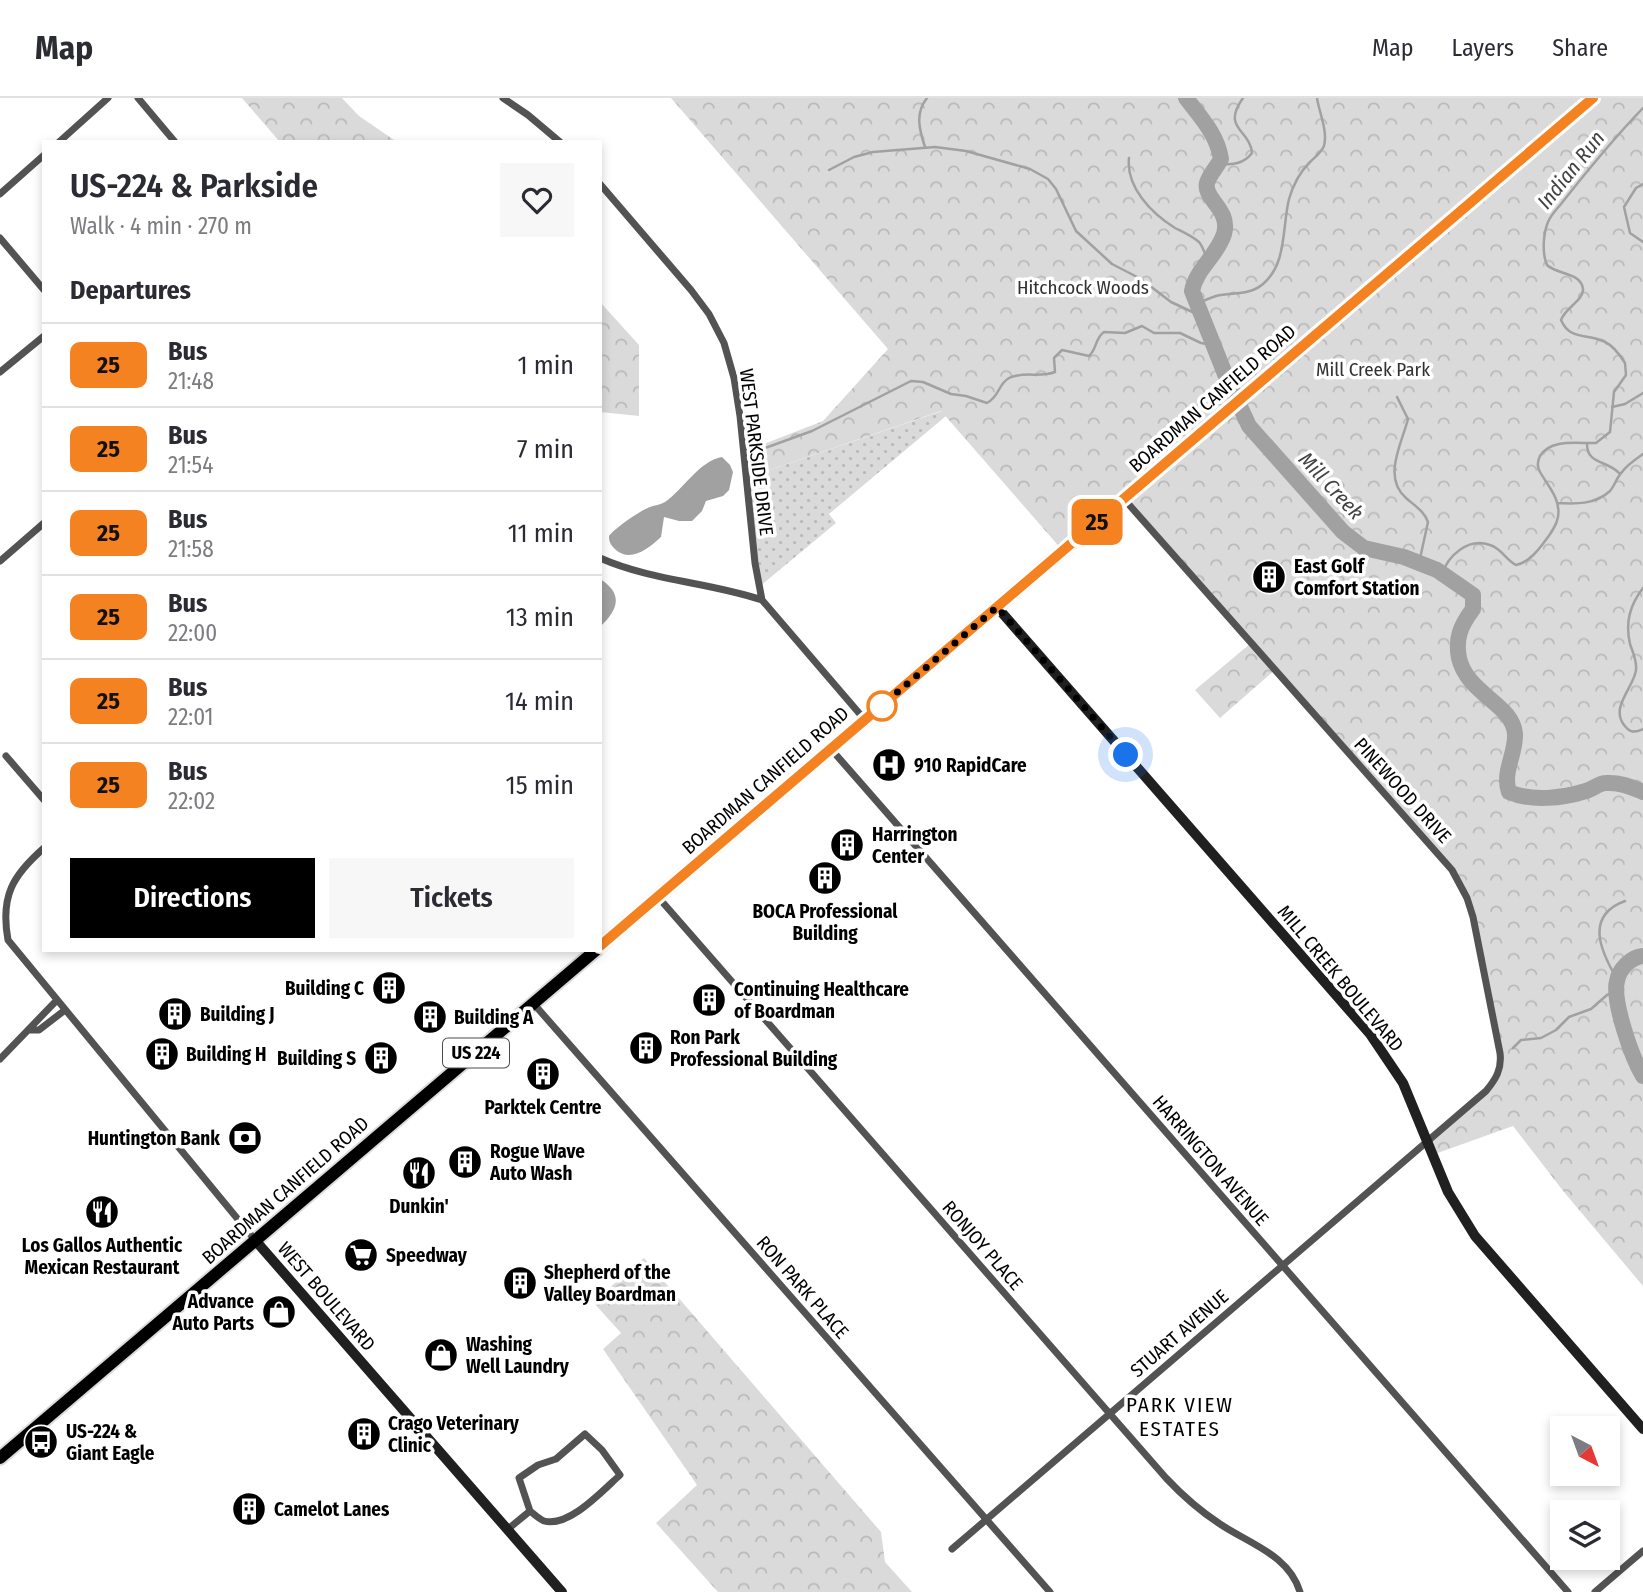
<!DOCTYPE html>
<meta charset="utf-8">
<style>
body{margin:0;font-family:"Fira Sans Condensed",sans-serif;background:#f7f7f7;color:#2b2b33;height:100vh;display:flex;flex-direction:column;font-size:26px;white-space:nowrap}
*{box-sizing:border-box;margin:0}
p{font-size:23px;color:#7c7c81}
.icon{flex:none;width:38px;height:38px;fill:none;stroke:currentColor;stroke-width:2;stroke-linecap:round;stroke-linejoin:round}
.map{position:relative;flex:1;overflow:hidden}
.panel{position:absolute;left:42px;top:42px;width:560px;height:812px;display:flex;flex-direction:column;background:#fff;border-radius:0px;box-shadow:0 4px 10px #0003}
.panel>*{flex:none}
.badge{padding:0 14px;border-radius:10px;font-size:24px;line-height:46px}
.needle{width:46px;rotate:139deg}
.tools{position:absolute;left:1550px;top:1318px;display:grid;gap:14px}
.tools a{display:grid;place-items:center;width:70px;height:70px;border-radius:0px;background:#fff;box-shadow:0 4px 10px #0003;font-size:35px}
.you{position:absolute;width:35px;height:35px;margin:-18px;border:5px solid #fff;border-radius:50%;background:#1a73e8;box-shadow:0 0 0 10px #1a73e833}
.map>.badge{position:absolute;translate:-50% -50%;box-shadow:0 0 0 4px #fff}
h2{padding:0 28px;font-size:26px;line-height:63px}
.round{display:grid;place-items:center;flex:none;width:74px;height:74px;border-radius:0px;background:#f7f7f7}
.headline{display:flex;align-items:center;justify-content:space-between;height:119px;padding:0 28px}
h1{font-size:33px;font-weight:600;line-height:52px}
.cta{display:flex;gap:14px;margin-top:auto;padding:14px 28px}
.cta a{flex:1;height:80px;border-radius:0px;background:#000;color:#fff;font-size:28px;font-weight:600;line-height:80px;text-align:center}
.cta a+a{background:#f7f7f7;color:#2b2b33}
ul{padding:0;list-style:none}
li{display:flex;align-items:center;gap:21px;height:84px;padding:0 28px;border-top:2px solid #e1e1e2}
li div{flex:1}
li b{display:block;font-size:26px}
li em{font-style:normal}
li .badge{min-width:77px;font-weight:700;text-align:center}
header{display:flex;align-items:center;gap:42px;box-sizing:border-box;height:98px;padding:0 35px;background:#fff;border-bottom:2px solid #e1e1e2}
header strong{font-size:33px}
nav{display:flex;gap:38px;margin-inline-start:auto;font-size:24px}
.map>svg:first-child{display:block}
.grass{fill:url(#grass-dots)}
.forest{fill:url(#forest-crowns)}
.water{fill:#a1a1a1}
.lines{fill:none;stroke-linecap:round;stroke-linejoin:round}
.stream{stroke:#a1a1a1;stroke-width:2.5}
.river{stroke:#a1a1a1;stroke-width:16}
.primary-casing{stroke:#dbdbdb;stroke-width:16}
.street{stroke:#535353;stroke-width:7}
.secondary{stroke:#202020;stroke-width:10}
.primary{stroke:#000;stroke-width:12}
.line-casing{stroke:#fff;stroke-width:16}
.line{stroke:#f58220;stroke-width:10}
.walk{stroke:#000;stroke-width:7;stroke-dasharray:0 12.6}
.stop-dot{fill:#fff;stroke:#f58220;stroke-width:3.5}
.labels{text-anchor:middle;stroke-width:7;stroke-linejoin:round;paint-order:stroke}
.shield{fill:#fff;stroke:#4c4c4c;stroke-width:2}
.shield-label{font-size:18px;font-weight:bold;fill:#000}
.park-label{font-size:19px;fill:#313131;stroke:#fff}
.street-label{font-size:19px;fill:#000;stroke:#fff}
.poi-label{font-size:19px;font-weight:bold;fill:#000;stroke:#fff;text-anchor:start}
.water-label{font-size:21px;font-style:italic;fill:#424242;stroke:#fff}
.neighbourhood-label{font-size:21px;letter-spacing:2px;fill:#000;stroke:#fff}
</style>
<header>
<strong>Map</strong>
<nav><a>Map</a><a>Layers</a><a>Share</a></nav>
</header>
<div class="map">
<svg width="1643" height="1494" viewBox="0 0 1643 1494">
<defs>
<pattern id="grass-dots" width="8" height="8" patternUnits="userSpaceOnUse" patternTransform="scale(1.75)"><rect width="8" height="8" fill="#dadada"/><path d="M2 2h.1M6 6h.1" fill="none" stroke="#b9b9b9" stroke-width="1.8" stroke-linecap="round"/></pattern>
<pattern id="forest-crowns" width="20" height="18" patternUnits="userSpaceOnUse" patternTransform="scale(1.75)"><rect width="20" height="18" fill="#dadada"/><path d="M2 6a3 3 0 1 1 6 0M12 15a3 3 0 1 1 6 0" fill="none" stroke="#b9b9b9"/></pattern>
</defs>
<rect width="100%" height="100%" fill="#fff"/>
<!-- grass -->
<path class="grass" d="M942 313 946 318 829 416 836 425 759 489 746 380Z"/>
<!-- forest -->
<path class="forest" d="M242 0H342L359 18 397 44H280Z
M671 0H1643V1188L1564 1094 1513 1028 1432 1057 1427 1043 1486 993 1500 968 1473 819 1460 784 1275 572 1220 620 1195 592 1251 545 1124 402 1063 453 941 313 746 380 743 354 823 323 888 251Z
M600 204 639 247V318L600 314Z
M644 1160 881 1434 885 1464 912 1494H718L656 1425 697 1387 603 1251 621 1235 593 1204Z"/>
<!-- water -->
<path class="water" d="M722 359 730 367 733 374 729 392 723 398 706 403 702 413 692 423H679L664 419 661 439C649 450 631 465 616 452 611 447 609 445 609 438 615 430 641 412 650 409 655 407 660 407 665 404 684 391 699 363 722 359Z
M600 481C624 496 618 512 600 529Z"/>
<g class="lines">
<!-- stream -->
<path class="stream" d="M925 49C919 31 915 15 927 0
M1129 60C1126 89 1151 115 1175 130 1183 134 1192 138 1199 144 1204 150 1205 157 1208 164
M1219 66C1232 67 1244 66 1252 55 1250 31 1221 31 1243 0
M829 72 854 59 873 54 935 49 966 53 1030 71 1048 81 1056 91 1076 133 1112 166 1141 181 1171 204 1201 218
M1643 86 1636 90 1624 109 1630 135 1643 144
M1196 206C1203 203 1210 200 1216 198 1232 194 1249 198 1263 186 1287 166 1282 130 1289 101 1293 87 1300 74 1310 64 1315 59 1321 55 1324 48 1328 33 1319 14 1317 0
M1397 299 1408 321C1402 345 1382 379 1406 400 1415 408 1424 413 1428 424L1419 465
M1612 309 1625 306 1643 295
M1587 346C1587 367 1608 362 1620 376
M1154 348 1160 339 1228 282
M757 353 812 333 911 283 923 284 951 296 966 298 987 305C1000 298 998 286 1009 280 1022 273 1041 280 1055 274L1054 260 1062 252 1089 258C1097 251 1095 240 1104 234L1125 235 1142 228 1154 235H1180L1201 245 1213 247
M1557 405C1575 406 1595 407 1610 393 1615 387 1617 379 1622 374 1627 367 1636 361 1643 356
M1442 476C1448 458 1468 439 1490 447 1501 450 1506 462 1516 467 1527 465 1535 456 1542 447 1548 439 1556 430 1558 419 1561 401 1548 388 1540 374 1537 369 1537 364 1540 358 1551 340 1579 346 1596 345L1610 334 1614 294 1626 277 1625 265C1620 257 1614 248 1605 244 1588 235 1570 243 1561 222 1565 210 1584 202 1583 191 1581 174 1557 177 1547 167 1542 156 1543 136 1548 124 1551 117 1556 112 1561 106 1587 73 1614 40 1643 10
M1643 490C1630 507 1625 524 1630 546 1633 555 1637 562 1636 572 1634 589 1610 609 1624 627 1630 635 1635 635 1643 631
M1617 881C1601 854 1584 818 1625 803
M1513 950 1521 942 1541 940 1556 932 1569 919 1591 911 1607 897 1616 894"/>
<!-- river -->
<path class="river" d="M1186 0C1201 20 1217 36 1221 61 1217 69 1209 77 1207 85 1203 101 1231 111 1224 136 1217 158 1196 171 1192 193L1225 276 1249 328 1343 434 1364 450 1404 459 1437 472 1473 497V511C1461 527 1455 540 1459 560 1467 596 1513 606 1515 636 1516 656 1502 674 1509 694 1532 704 1563 700 1586 693 1593 691 1599 685 1606 685 1620 684 1631 689 1643 694
M1643 858C1631 859 1619 871 1617 883 1612 903 1632 960 1643 978"/>
<!-- primary casing -->
<g class="primary-casing">
<path id="primary" d="M600 848 1593 0
M0 1360 596 852"/>
</g>
<!-- street -->
<path class="street" d="M138 0 175 44
M503 0 528 17 560 44
M59 44 108 0
M600 86 691 192 709 216 724 245 734 280 740 318 755 465 762 502
M0 96 44 57
M0 140 44 192
M0 274 44 238
M600 460C652 483 708 484 762 502
M0 463 44 425
M762 502 865 622
M831 651 1568 1494
M6 658 44 702
M44 750C13 777 0 798 8 842L255 1142
M658 799 1166 1380C1182 1397 1200 1413 1220 1426 1250 1446 1289 1457 1300 1494
M533 905 1050 1494
M30 932H39L65 912
M0 961 57 902
M508 1431 530 1413 519 1380 538 1367 556 1361 585 1336 602 1352 620 1377C603 1392 569 1430 544 1423 539 1421 534 1416 530 1413
M952 1451 1486 993C1496 981 1502 971 1500 955L1473 819 1467 800 1452 772 1124 401
M1595 1494 1643 1453"/>
<!-- secondary -->
<path class="secondary" d="M997 509 1370 936 1403 985 1448 1094 1475 1138 1643 1331
M255 1142 562 1494"/>
<!-- primary -->
<use href="#primary" class="primary"/>
</g>
<g class="lines">
<!-- line casing -->
<g class="line-casing">
<path id="line" d="M600 848 1593 0"/>
</g>
<!-- line -->
<use href="#line" class="line"/>
<!-- walk -->
<path class="walk" d="M882 608 880 609 997 509 1126 657"/>
</g>
<!-- icons -->
<defs>
<g id="building-disc" transform="scale(1.75)"><circle r="9.5" fill="#000" stroke="#fff"/><path d="M-4-6H4V6H1V3H-1V6H-4ZM-2.5-4.3h1.7v1.8h-1.7ZM.8-4.3h1.7v1.8H.8ZM-2.5-1h1.7V.8h-1.7ZM.8-1h1.7V.8H.8Z" fill="#fff"/></g>
<g id="hospital-disc" transform="scale(1.75)"><circle r="9.5" fill="#000" stroke="#fff"/><path d="M-5-5h3v3.5h4V-5h3V5h-3V1.5h-4V5h-3Z" fill="#fff"/></g>
<g id="bank-disc" transform="scale(1.75)"><circle r="9.5" fill="#000" stroke="#fff"/><path d="M-6-4H6V4H-6ZM0-2.3a2.3 2.3 0 1 0 0 4.6a2.3 2.3 0 1 0 0-4.6Z" fill="#fff"/></g>
<g id="restaurant-disc" transform="scale(1.75)"><circle r="9.5" fill="#000" stroke="#fff"/><path d="M-5-6h1v4h1v-4h1v4h1v-4h1v5L-1.5 .5V6h-2V.5L-5-1ZM5-6V6H3V1.5H1.5Q1.5-4 5-6Z" fill="#fff"/></g>
<g id="supermarket-disc" transform="scale(1.75)"><circle r="9.5" fill="#000" stroke="#fff"/><path d="M-6-5.5h2.5l.6 2H6L4.5 2H-2.5L-4.4-4H-6ZM-1.5 3.2a1.3 1.3 0 1 0 .1 0ZM3 3.2a1.3 1.3 0 1 0 .1 0Z" fill="#fff"/></g>
<g id="shop-disc" transform="scale(1.75)"><circle r="9.5" fill="#000" stroke="#fff"/><path d="M-5-2.5h2.3a2.7 3.5 0 0 1 5.4 0H5L5.5 6h-11ZM-1.5-2.5h3a1.5 2.3 0 0 0-3 0Z" fill="#fff"/></g>
<g id="bus-disc" transform="scale(1.75)"><circle r="9.5" fill="#000" stroke="#fff"/><path d="M-5-6H5V4H4V6H2V4H-2V6H-4V4H-5ZM-3.5-4V0h7V-4ZM-3.5 1.2v1.5H-2V1.2ZM2 1.2v1.5H3.5V1.2Z" fill="#fff"/></g>
</defs>
<g fill-rule="evenodd">
<use href="#building-disc" x="1269" y="479"/>
<use href="#hospital-disc" x="889" y="667"/>
<use href="#building-disc" x="847" y="747"/>
<use href="#building-disc" x="825" y="780"/>
<use href="#building-disc" x="389" y="890"/>
<use href="#building-disc" x="709" y="902"/>
<use href="#building-disc" x="175" y="916"/>
<use href="#building-disc" x="430" y="919"/>
<use href="#building-disc" x="646" y="950"/>
<use href="#building-disc" x="162" y="956"/>
<use href="#building-disc" x="381" y="960"/>
<use href="#building-disc" x="543" y="976"/>
<use href="#bank-disc" x="245" y="1040"/>
<use href="#building-disc" x="465" y="1064"/>
<use href="#restaurant-disc" x="419" y="1075"/>
<use href="#restaurant-disc" x="102" y="1114"/>
<use href="#supermarket-disc" x="361" y="1157"/>
<use href="#building-disc" x="520" y="1185"/>
<use href="#shop-disc" x="279" y="1214"/>
<use href="#shop-disc" x="441" y="1257"/>
<use href="#building-disc" x="364" y="1336"/>
<use href="#bus-disc" x="41" y="1344"/>
<use href="#building-disc" x="249" y="1411"/>
</g>
<!-- markers -->
<circle class="stop-dot" cx="882" cy="608" r="14"/>
<g class="labels">
<!-- shield labels -->
<rect class="shield" x="443" y="940.5" width="66" height="29" rx="5"/>
<g class="shield-label">
<text x="476" y="961">US 224</text>
</g>
<!-- park labels -->
<g class="park-label">
<text x="1083" y="196">Hitchcock Woods</text>
<text x="1373" y="278">Mill Creek Park</text>
</g>
<!-- street labels -->
<g class="street-label">
<text transform="translate(1212 300) rotate(-41)" y="7">BOARDMAN CANFIELD ROAD</text>
<text transform="translate(757 354) rotate(83)" y="7">WEST PARKSIDE DRIVE</text>
<text transform="translate(765 682) rotate(-41)" y="7">BOARDMAN CANFIELD ROAD</text>
<text transform="translate(1403 692) rotate(48)" y="7">PINEWOOD DRIVE</text>
<text transform="translate(1341 880) rotate(50)" y="7">MILL CREEK BOULEVARD</text>
<text transform="translate(1211 1062) rotate(49)" y="7">HARRINGTON AVENUE</text>
<text transform="translate(285 1092) rotate(-41)" y="7">BOARDMAN CANFIELD ROAD</text>
<text transform="translate(983 1147) rotate(49)" y="7">RONJOY PLACE</text>
<text transform="translate(803 1189) rotate(49)" y="7">RON PARK PLACE</text>
<text transform="translate(327 1198) rotate(49)" y="7">WEST BOULEVARD</text>
<text transform="translate(1179 1235) rotate(-41)" y="7">STUART AVENUE</text>
</g>
<!-- poi labels -->
<g class="poi-label">
<text x="1294" y="475">East Golf<tspan x="1294" dy="22">Comfort Station</tspan></text>
<text x="914" y="674">910 RapidCare</text>
<text x="872" y="743">Harrington<tspan x="872" dy="22">Center</tspan></text>
<text x="825" y="820" text-anchor="middle">BOCA Professional<tspan x="825" dy="22">Building</tspan></text>
<text x="364" y="897" text-anchor="end">Building C</text>
<text x="734" y="898">Continuing Healthcare<tspan x="734" dy="22">of Boardman</tspan></text>
<text x="200" y="923">Building J</text>
<text x="454" y="926">Building A</text>
<text x="670" y="946">Ron Park<tspan x="670" dy="22">Professional Building</tspan></text>
<text x="186" y="963">Building H</text>
<text x="356" y="967" text-anchor="end">Building S</text>
<text x="543" y="1016" text-anchor="middle">Parktek Centre</text>
<text x="220" y="1047" text-anchor="end">Huntington Bank</text>
<text x="490" y="1060">Rogue Wave<tspan x="490" dy="22">Auto Wash</tspan></text>
<text x="419" y="1115" text-anchor="middle">Dunkin'</text>
<text x="102" y="1154" text-anchor="middle">Los Gallos Authentic<tspan x="102" dy="22">Mexican Restaurant</tspan></text>
<text x="386" y="1164">Speedway</text>
<text x="544" y="1181">Shepherd of the<tspan x="544" dy="22">Valley Boardman</tspan></text>
<text x="254" y="1210" text-anchor="end">Advance<tspan x="254" dy="22">Auto Parts</tspan></text>
<text x="466" y="1253">Washing<tspan x="466" dy="22">Well Laundry</tspan></text>
<text x="388" y="1332">Crago Veterinary<tspan x="388" dy="22">Clinic</tspan></text>
<text x="66" y="1340">US-224 &amp;<tspan x="66" dy="22">Giant Eagle</tspan></text>
<text x="274" y="1418">Camelot Lanes</text>
</g>
<!-- water labels -->
<g class="water-label">
<text transform="translate(1571 72) rotate(-51)" y="7">Indian Run</text>
<text transform="translate(1331 388) rotate(47)" y="7">Mill Creek</text>
</g>
<!-- neighbourhood labels -->
<g class="neighbourhood-label">
<text x="1180" y="1314">PARK VIEW<tspan x="1180" dy="24">ESTATES</tspan></text>
</g>
</g>
</svg>
<div class="tools">
<a><svg class="needle" viewBox="-14 -14 28 28"><path d="M0-13l5 13h-10z" fill="#e53935"/><path d="M0 13l5-13h-10z" fill="#7c7c81"/></svg></a>
<a><svg class="icon" aria-label="layers" viewBox="0 0 24 24"><path d="M12 4l9 5-9 5-9-5zM3 14l9 5 9-5"/></svg></a>
</div>
<div class="you" style="left:1126px;top:657px"></div>
<b class="badge" style="left:1097px;top:424px;background:#f58220;color:#111">25</b>
<section class="panel">
<div class="headline"><div><h1>US-224 &amp; Parkside</h1><p>Walk · 4 min · 270 m</p></div><a class="round"><svg class="icon" aria-label="heart" viewBox="0 0 24 24"><path d="M12 20l-8-8c-3-5 5-10 8-4 3-6 11-1 8 4z"/></svg></a></div>
<h2>Departures</h2>
<ul>
<li><span class="badge" style="background:#f58220;color:#111">25</span><div><b>Bus</b><p>21:48</p></div><em>1 min</em></li>
<li><span class="badge" style="background:#f58220;color:#111">25</span><div><b>Bus</b><p>21:54</p></div><em>7 min</em></li>
<li><span class="badge" style="background:#f58220;color:#111">25</span><div><b>Bus</b><p>21:58</p></div><em>11 min</em></li>
<li><span class="badge" style="background:#f58220;color:#111">25</span><div><b>Bus</b><p>22:00</p></div><em>13 min</em></li>
<li><span class="badge" style="background:#f58220;color:#111">25</span><div><b>Bus</b><p>22:01</p></div><em>14 min</em></li>
<li><span class="badge" style="background:#f58220;color:#111">25</span><div><b>Bus</b><p>22:02</p></div><em>15 min</em></li>
</ul>
<div class="cta"><a>Directions</a><a>Tickets</a></div>
</section>
</div>
